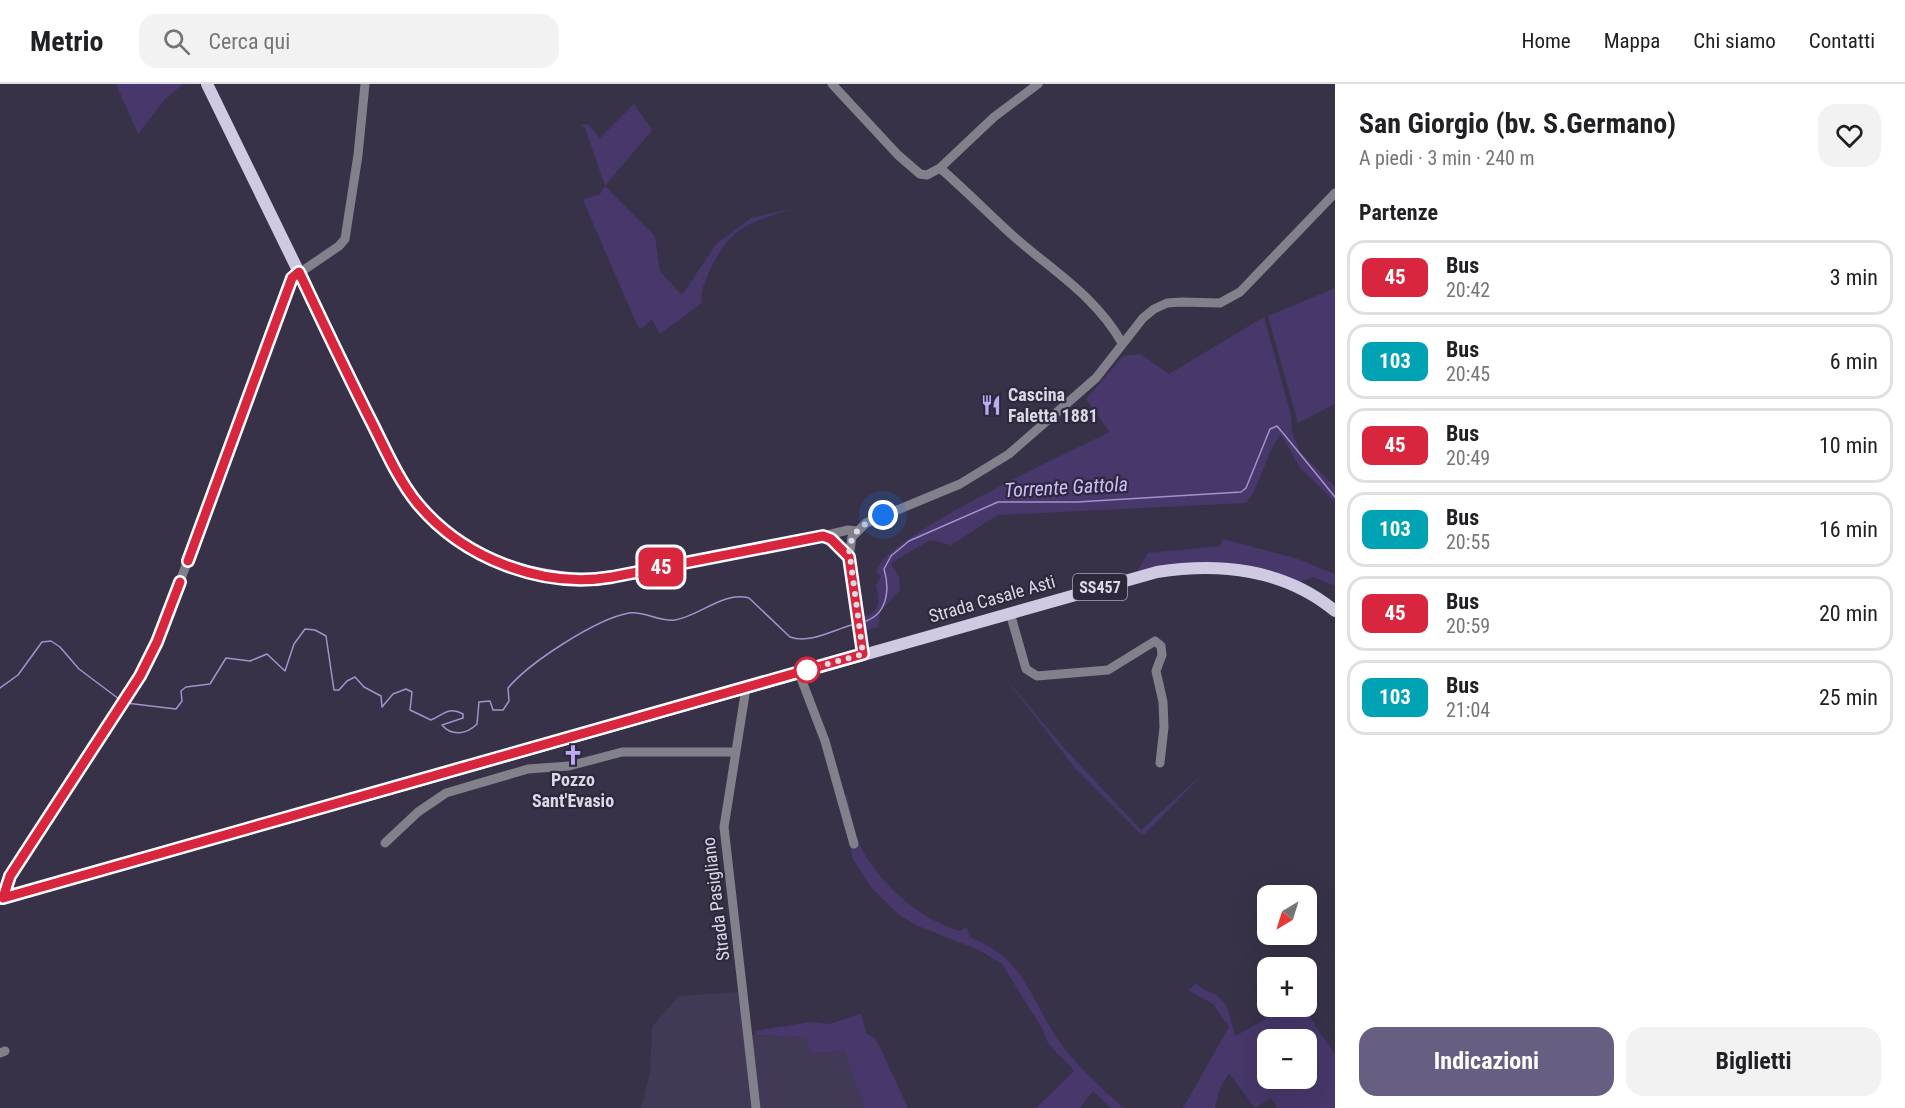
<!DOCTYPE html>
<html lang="it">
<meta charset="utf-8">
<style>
body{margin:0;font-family:"Roboto Condensed",sans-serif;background:#f2f2f2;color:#202124;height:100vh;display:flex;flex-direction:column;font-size:22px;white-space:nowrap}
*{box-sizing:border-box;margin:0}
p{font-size:20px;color:#757577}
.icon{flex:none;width:33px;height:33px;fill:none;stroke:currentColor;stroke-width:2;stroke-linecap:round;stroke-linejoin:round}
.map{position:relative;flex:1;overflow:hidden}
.panel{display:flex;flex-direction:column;background:#fff;width:570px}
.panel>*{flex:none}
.badge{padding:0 12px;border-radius:9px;font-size:21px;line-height:39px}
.needle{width:39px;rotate:218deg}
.controls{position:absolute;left:1257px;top:801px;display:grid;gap:12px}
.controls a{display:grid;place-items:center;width:60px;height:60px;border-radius:12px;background:#fff;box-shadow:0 6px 24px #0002;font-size:30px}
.you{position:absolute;width:30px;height:30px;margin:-15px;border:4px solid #fff;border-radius:50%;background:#1a73e8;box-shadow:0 0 0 9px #1a73e833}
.map>.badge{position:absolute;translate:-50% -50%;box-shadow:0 0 0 3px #fff}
h2{padding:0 24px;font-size:22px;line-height:54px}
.round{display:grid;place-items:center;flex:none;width:63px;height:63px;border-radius:18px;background:#f2f2f2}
.headline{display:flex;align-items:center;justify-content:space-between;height:102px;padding:0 24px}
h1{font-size:28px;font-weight:700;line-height:45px}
.action{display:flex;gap:12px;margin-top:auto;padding:12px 24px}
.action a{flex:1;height:69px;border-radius:18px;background:#675e82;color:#fff;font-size:24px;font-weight:700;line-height:69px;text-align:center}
.action a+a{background:#f2f2f2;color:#202124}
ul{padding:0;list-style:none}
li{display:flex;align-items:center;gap:18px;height:75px;margin:0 12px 9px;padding:0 12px;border:3px solid #e0e0e0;border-radius:18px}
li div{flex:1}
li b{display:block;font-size:22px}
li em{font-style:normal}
li .badge{min-width:66px;font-weight:700;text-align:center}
header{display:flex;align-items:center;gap:36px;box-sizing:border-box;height:84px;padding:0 30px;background:#fff;border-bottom:2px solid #e0e0e0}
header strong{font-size:28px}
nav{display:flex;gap:33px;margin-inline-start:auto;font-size:21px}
.search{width:420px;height:54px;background:#f2f2f2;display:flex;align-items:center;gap:15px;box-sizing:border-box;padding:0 21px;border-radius:18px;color:#757577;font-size:22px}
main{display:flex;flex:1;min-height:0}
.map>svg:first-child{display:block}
.built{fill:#413956}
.green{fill:#47376a;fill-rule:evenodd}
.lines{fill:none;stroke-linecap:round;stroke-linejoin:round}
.stream{stroke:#a392cc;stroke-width:1.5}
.minor{stroke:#82808b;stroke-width:9}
.major{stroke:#cfc9e1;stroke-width:12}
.line-casing{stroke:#fff;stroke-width:14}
.line{stroke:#d7263d;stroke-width:9}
.walk{stroke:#dcd9e7;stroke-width:6;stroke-dasharray:0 10.8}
.stop-dot{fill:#fff;stroke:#d7263d;stroke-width:3}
.labels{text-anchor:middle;stroke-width:4.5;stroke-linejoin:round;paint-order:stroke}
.shield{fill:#2e283d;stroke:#a8a4b4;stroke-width:1.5}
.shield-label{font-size:16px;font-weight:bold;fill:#dcd9e7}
.poi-label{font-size:18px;font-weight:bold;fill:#dcd9e7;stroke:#2e283d;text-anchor:start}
.street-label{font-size:18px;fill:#dcd9e7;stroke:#2e283d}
.water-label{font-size:20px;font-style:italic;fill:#cebefc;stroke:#2e283d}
</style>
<header>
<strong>Metrio</strong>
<div class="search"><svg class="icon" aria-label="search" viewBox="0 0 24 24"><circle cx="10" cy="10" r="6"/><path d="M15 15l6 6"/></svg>Cerca qui</div>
<nav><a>Home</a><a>Mappa</a><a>Chi siamo</a><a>Contatti</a></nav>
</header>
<main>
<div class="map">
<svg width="1335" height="1024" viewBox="0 0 1335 1024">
<rect width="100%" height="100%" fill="#383248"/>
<!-- built -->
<path class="built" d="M739 908 751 1024H641L650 989 652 943 679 912Z
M751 951 807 954 812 970 844 967 864 1024H761Z"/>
<!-- green -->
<path class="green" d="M116 0H183L165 15 138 50Z
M634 20 652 46 605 102 655 152 660 188 682 211 716 160 751 134 794 124C750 139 730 142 709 188 705 199 700 207 702 219L660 250 652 235 641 245 637 241 583 116 600 110 605 102 585 44 581 41 588 40 600 54Z
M1335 204V320L1298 339 1268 232Z
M1264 233 1291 331 1292 348 1300 368 1335 403V418L1300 384 1281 350C1265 370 1262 399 1246 419L998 431 951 461 930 456 891 479 899 493 900 506 880 528 878 543 863 547 862 533C881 530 880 516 876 501L881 492 876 488C882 454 1071 367 1110 348L1086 315 1123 272 1141 270 1169 290Z
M1223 455 1295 474 1335 490V502L1313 493 1293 501 1249 488 1134 493 1148 469 1220 462Z
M1002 590 1066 666 1141 746 1206 687 1144 751 1141 750 1074 683Z
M837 709 847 711C851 730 854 752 864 769 886 805 920 835 960 847L966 843 970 853C1029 877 1030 919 1064 964 1081 986 1103 1005 1123 1024H1111L1093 1007 1080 1024H1036L1074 987 1048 959 1043 946 1002 880 979 866 918 842 899 831 871 803 853 775Z
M1197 899C1202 907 1209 907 1217 912 1230 921 1231 938 1235 952L1287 923H1303L1335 971V1024H1278L1271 1014 1255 1024 1229 989 1220 1004 1215 1024H1183L1229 943 1213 920 1188 906ZM1268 956H1306V994H1268Z
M861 930 866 949 876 955 908 1024H864L844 967 812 970 806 954 756 951 754 947 810 938 829 940Z"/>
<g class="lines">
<!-- stream -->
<path class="stream" d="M1283 349 1335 413
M863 538C888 531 890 505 884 485L891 472 909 457 998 418H1077L1241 408 1246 404 1270 345 1277 342 1282 348
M0 604 18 591 42 558 51 557 60 563 79 585 119 615
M126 619 176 625 182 617 181 607 186 603 210 600 226 574 250 577 267 570 285 587 294 560 305 545 315 546 326 552 334 606H339L347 597 355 593 364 603 381 612 382 623 393 610 406 605 412 608 410 626 431 636C444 631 447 622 463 630V634L442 641C452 653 467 650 477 640L479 618 490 617 493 626H503L509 617 508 604C530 578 596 535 629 529 645 527 659 538 675 536 700 532 723 507 749 514L790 553C810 560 833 546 852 541"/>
<!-- minor -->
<path class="minor" d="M832 0 898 71 920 90 927 91 940 84 994 33 1038 0
M940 84C964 105 987 128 1011 150 1051 186 1095 211 1122 259
M823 452 848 446 857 447
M849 473 852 453 866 439 960 400 1009 370 1096 294 1143 234 1154 225 1167 219 1182 218 1220 219 1240 208 1335 109
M1010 529 1026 585 1037 592 1108 586 1155 557 1161 562 1162 571 1156 587 1163 618 1164 643 1160 679
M799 589 825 657 854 760
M746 604 724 743 756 1024
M385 759 418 728 446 709 528 685 569 682 622 668H735
M3 814 10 792 140 592 157 558 258 291 292 194 339 162 345 155 358 71 365 0
M0 969 5 967"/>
<!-- major -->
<path class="major" d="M207 0 391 377C400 391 408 408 418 420 463 474 531 496 600 495L823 452 831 455 849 473 863 570
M0 815 1157 488C1219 478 1285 485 1335 527"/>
</g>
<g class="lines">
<!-- line casing -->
<g class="line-casing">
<path id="line" d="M180 498 157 558 140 592 10 792 3 814 863 570 849 473 831 455 823 452 612 493C542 505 463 474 418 420 399 397 386 367 373 341 347 290 323 239 299 188L292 194 188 477"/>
</g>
<!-- line -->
<use href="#line" class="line"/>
<!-- walk -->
<path class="walk" d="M807 586 863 570 849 465C853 445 865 439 883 431"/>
</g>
<!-- icons -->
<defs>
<g id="restaurant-bare" transform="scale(1.62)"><path d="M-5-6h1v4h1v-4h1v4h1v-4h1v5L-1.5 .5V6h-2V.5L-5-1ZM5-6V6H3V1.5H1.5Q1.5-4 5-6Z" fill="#bea9f5" stroke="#2e283d" stroke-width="2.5" paint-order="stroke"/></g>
<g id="church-bare" transform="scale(1.62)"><path d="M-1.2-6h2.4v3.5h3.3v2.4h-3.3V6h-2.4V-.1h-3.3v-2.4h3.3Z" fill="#bea9f5" stroke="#2e283d" stroke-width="2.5" paint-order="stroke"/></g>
</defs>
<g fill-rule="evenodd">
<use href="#restaurant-bare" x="991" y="321"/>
<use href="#church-bare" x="573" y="671"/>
</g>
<!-- markers -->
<circle class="stop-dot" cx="807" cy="586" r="12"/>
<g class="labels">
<!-- shield labels -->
<rect class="shield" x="1073" y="490" width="54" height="26" rx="4.5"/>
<g class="shield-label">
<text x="1100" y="509">SS457</text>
</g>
<!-- poi labels -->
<g class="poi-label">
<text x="1008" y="317">Cascina<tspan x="1008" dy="21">Faletta 1881</tspan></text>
<text x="573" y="702" text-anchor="middle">Pozzo<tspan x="573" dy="21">Sant'Evasio</tspan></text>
</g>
<!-- street labels -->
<g class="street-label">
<text transform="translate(992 515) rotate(-16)" y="6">Strada Casale Asti</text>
<text transform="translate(716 815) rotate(-97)" y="6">Strada Pasigliano</text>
</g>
<!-- water labels -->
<g class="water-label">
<text transform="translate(1066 403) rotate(-3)" y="7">Torrente Gattola</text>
</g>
</g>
</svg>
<div class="controls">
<a><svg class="needle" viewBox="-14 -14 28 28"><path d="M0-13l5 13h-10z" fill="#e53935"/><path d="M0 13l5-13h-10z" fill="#757577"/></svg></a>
<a>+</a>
<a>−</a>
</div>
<div class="you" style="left:883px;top:431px"></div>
<b class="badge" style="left:661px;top:483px;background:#d7263d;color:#fff">45</b>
</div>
<section class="panel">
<div class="headline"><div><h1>San Giorgio (bv. S.Germano)</h1><p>A piedi · 3 min · 240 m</p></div><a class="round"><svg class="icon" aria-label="heart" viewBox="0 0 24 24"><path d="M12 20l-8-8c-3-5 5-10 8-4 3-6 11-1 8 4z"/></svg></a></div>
<h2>Partenze</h2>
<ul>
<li><span class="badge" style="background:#d7263d;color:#fff">45</span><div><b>Bus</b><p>20:42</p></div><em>3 min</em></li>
<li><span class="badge" style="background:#00a3b4;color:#fff">103</span><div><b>Bus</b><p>20:45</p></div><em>6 min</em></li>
<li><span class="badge" style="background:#d7263d;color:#fff">45</span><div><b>Bus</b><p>20:49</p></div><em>10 min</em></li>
<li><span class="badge" style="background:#00a3b4;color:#fff">103</span><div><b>Bus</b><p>20:55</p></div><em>16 min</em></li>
<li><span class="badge" style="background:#d7263d;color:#fff">45</span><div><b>Bus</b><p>20:59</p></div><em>20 min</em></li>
<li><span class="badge" style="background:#00a3b4;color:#fff">103</span><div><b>Bus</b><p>21:04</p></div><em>25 min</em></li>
</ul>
<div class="action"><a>Indicazioni</a><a>Biglietti</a></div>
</section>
</main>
